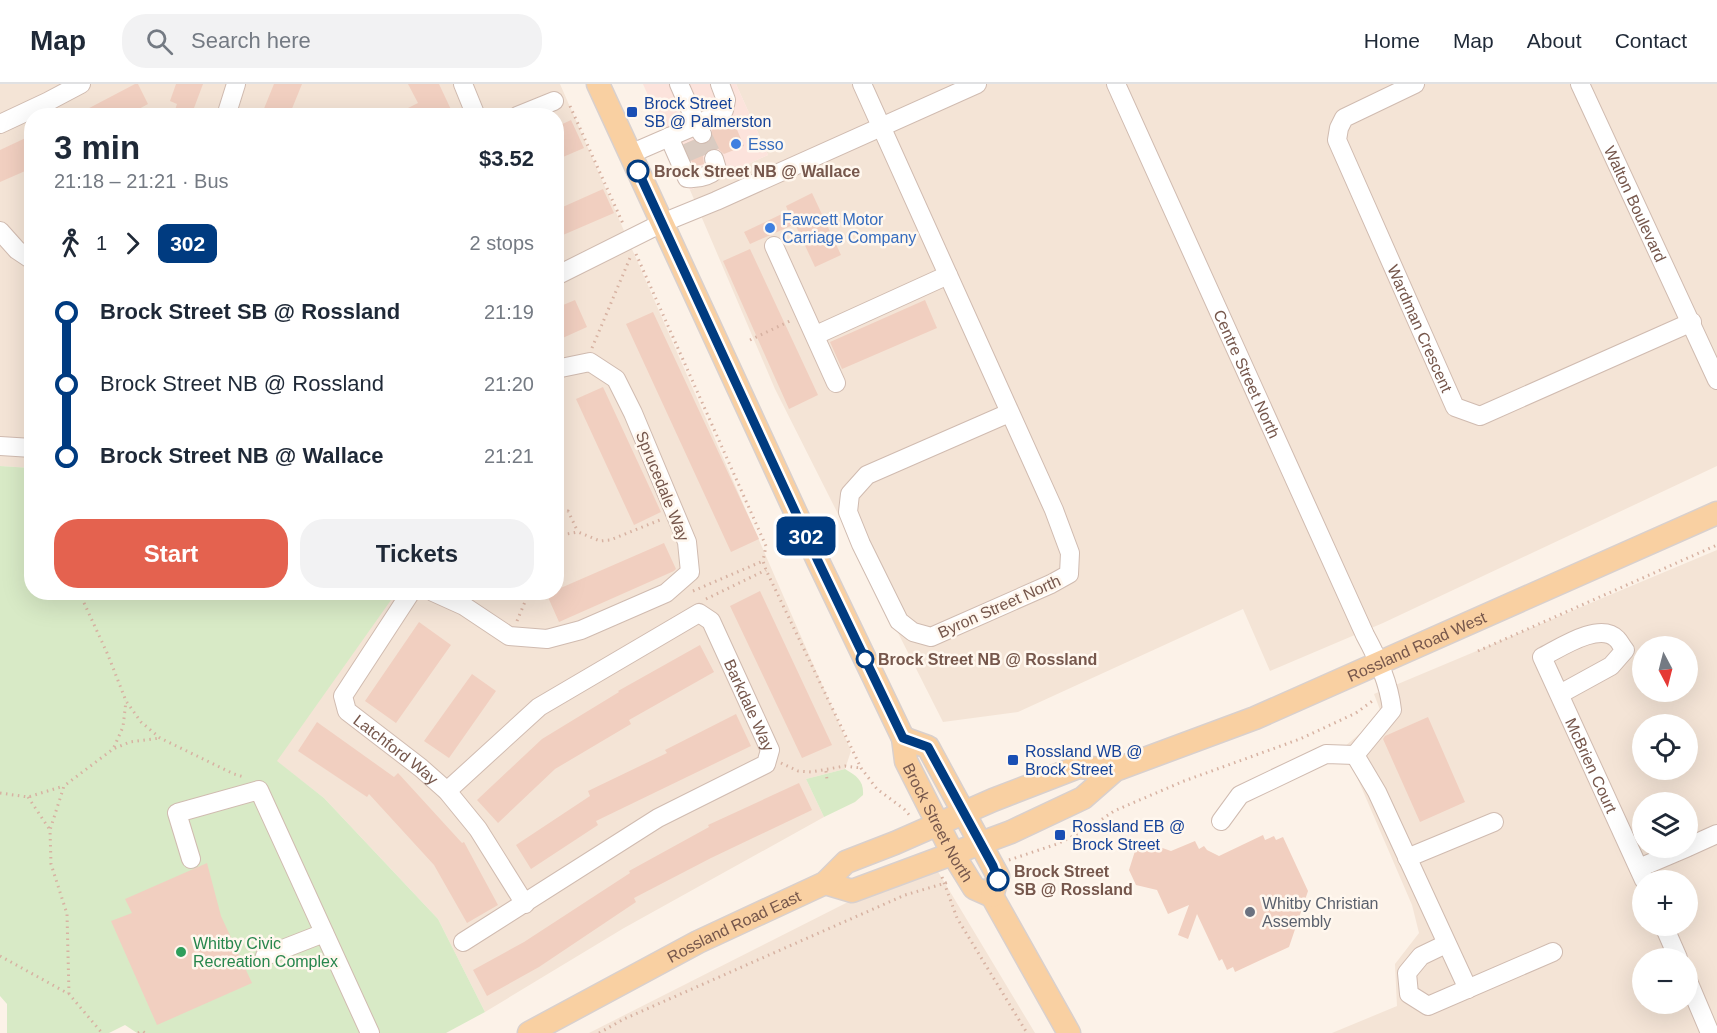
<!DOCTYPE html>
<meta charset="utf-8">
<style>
body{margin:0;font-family:Helvetica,sans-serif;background:#f2f2f3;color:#1f2937;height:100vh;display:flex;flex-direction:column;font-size:22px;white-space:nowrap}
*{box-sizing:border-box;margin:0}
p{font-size:20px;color:#747a83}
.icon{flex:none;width:33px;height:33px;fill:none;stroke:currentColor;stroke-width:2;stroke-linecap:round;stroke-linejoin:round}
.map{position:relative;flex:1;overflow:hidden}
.sheet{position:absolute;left:24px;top:24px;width:540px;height:492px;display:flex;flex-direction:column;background:#fff;border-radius:24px;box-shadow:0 6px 24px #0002}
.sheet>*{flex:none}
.badge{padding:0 12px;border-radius:9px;font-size:21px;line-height:39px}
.needle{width:39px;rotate:173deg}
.controls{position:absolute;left:1632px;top:552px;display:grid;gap:12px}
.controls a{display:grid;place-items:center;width:66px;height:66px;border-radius:50%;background:#fff;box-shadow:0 6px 24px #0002;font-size:30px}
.map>.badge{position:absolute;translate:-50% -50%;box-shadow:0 0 0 3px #fff}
.legs{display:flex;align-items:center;gap:9px;height:66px;padding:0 30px;font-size:20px}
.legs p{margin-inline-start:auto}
.overview{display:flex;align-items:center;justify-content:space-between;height:102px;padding:0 30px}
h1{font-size:33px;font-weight:800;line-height:45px}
.cta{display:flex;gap:12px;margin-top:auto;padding:12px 30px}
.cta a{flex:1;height:69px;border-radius:24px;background:#e4624f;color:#fff;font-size:24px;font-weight:800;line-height:69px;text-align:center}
.cta a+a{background:#f2f2f3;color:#1f2937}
ul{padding:0 30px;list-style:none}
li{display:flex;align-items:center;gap:21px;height:72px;font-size:22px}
li i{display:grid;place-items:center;width:9px;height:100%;margin:0 8px;background:currentColor}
li i::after{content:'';width:15px;height:15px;margin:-8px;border:4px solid;border-radius:50%;background:#fff}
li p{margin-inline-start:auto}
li:first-child i{background:linear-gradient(#0000 50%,currentColor 0)}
li:last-child i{background:linear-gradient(currentColor 50%,#0000 0)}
header{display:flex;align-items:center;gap:36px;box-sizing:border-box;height:84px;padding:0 30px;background:#fff;border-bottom:2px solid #e0e1e3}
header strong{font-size:28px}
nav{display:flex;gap:33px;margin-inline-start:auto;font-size:21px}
.search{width:420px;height:54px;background:#f2f2f3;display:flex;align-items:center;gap:15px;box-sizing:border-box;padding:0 21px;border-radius:24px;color:#747a83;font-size:22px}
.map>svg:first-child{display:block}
.residential{fill:#f4e4d6;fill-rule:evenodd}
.commercial{fill:#fce3dc}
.green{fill:#d8eac6}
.building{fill:#f1cfc0}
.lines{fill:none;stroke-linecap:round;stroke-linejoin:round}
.minor-tunnel{stroke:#dacbc1;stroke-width:18;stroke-dasharray:18 9;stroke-linecap:butt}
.minor-casing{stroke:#d0bbb0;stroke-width:20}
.major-casing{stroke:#d9d0cd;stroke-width:25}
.path{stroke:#d7b2a2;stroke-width:3;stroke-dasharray:1.5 4.5;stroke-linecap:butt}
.minor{stroke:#fff;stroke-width:18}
.major{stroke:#f9d0a2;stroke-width:22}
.line-1-casing{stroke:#fff;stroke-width:14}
.line-1{stroke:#003b80;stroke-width:9}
.transit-dot{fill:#1a4fb4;stroke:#fff7ee;stroke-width:2}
.shop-dot{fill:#3f7fe0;stroke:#fff7ee;stroke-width:2}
.stop-1-dot{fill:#fff;stroke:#003b80;stroke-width:3}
.worship-dot{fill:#6b7280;stroke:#fff7ee;stroke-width:2}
.leisure-dot{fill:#2e9e5b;stroke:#fff7ee;stroke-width:2}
.labels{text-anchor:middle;stroke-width:5;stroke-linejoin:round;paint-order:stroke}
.transit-label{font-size:16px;fill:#164399;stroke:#fff7ee;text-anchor:start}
.shop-label{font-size:16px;fill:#366cbe;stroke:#fff7ee;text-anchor:start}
.stop-label{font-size:16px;font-weight:bold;fill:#76574c;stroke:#fff7ee;text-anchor:start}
.street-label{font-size:16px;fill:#76574c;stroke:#fff7ee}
.worship-label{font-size:16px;fill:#5b616d;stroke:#fff7ee;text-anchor:start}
.leisure-label{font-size:16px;fill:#27864d;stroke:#fff7ee;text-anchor:start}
</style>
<header>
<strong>Map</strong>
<div class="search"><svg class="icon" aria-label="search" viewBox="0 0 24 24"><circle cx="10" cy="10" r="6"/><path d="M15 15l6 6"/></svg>Search here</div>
<nav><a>Home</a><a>Map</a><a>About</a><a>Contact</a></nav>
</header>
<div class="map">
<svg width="1717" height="949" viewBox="0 0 1717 949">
<rect width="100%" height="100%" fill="#fcf2e8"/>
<!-- residential -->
<path class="residential" d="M0 0H560L851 667 845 685 806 695 824 733 624 844 485 928 438 835 324 714 276 677 395 509 556 508V32H32L31 384 0 382Z
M736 0H1717V382L1383 539 1270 587 1243 525 1018 628 943 638 775 305 690 106 768 71Z
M1717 466V949H1332L1397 922 1395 880 1419 849 1412 821 1344 663 1382 631 1374 610ZM1642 562H1688V608H1642ZM1642 640H1688V686H1642ZM1642 718H1688V764H1642ZM1642 796H1688V842H1642ZM1642 874H1688V920H1642Z
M931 776 1035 949H589Z"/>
<!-- commercial -->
<path class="commercial" d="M643 0H736L768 71 690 106Z"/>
<!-- green -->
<path class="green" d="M0 382 31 384 32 508 396 509 277 677 324 714 438 835 485 928 446 949H137L125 941 109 949H7V920L0 912Z
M845 685C857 692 864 697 863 711L855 718 824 733 806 695Z"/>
<!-- building -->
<path class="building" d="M135 0H138L148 20 126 32H74Z
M176 0H203L191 32H173L177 20 170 17Z
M274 0H302L289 32H261Z
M408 0H439L454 32H392L418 19Z
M732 34 744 62 724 70 717 64H710L703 72 704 80 694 83 684 60 693 56 701 61 708 59 712 55V45Z
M571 36 584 64 556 76V43Z
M32 51V84L0 98V66Z
M603 105 614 129 556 154V126Z
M812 109 841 171 815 183 795 140 750 160 744 148 788 127 786 122Z
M750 165 818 311 789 325 723 177Z
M575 216 587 243 556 257V224Z
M925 216 937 244 842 285 830 258Z
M653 228 759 455 731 468 626 240Z
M603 303 661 428 634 441 576 315Z
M664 459 676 485 674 487 559 538 547 511 556 508V506Z
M760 507 832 661 802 674 730 522Z
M419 538 451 561 396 639 365 617Z
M700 561 714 588 629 636 631 640 555 685 498 739 477 716 542 655 619 608 618 607Z
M472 590 496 607 449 674 424 657Z
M736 630 751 662 596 737 598 741 531 785 516 761 590 712 588 707 667 669 665 666Z
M1428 633 1465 718 1420 738 1383 655 1385 652Z
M317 638 394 693 398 689 462 759 464 758 498 821 467 839 434 781 369 710 367 713 298 667Z
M799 699 812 726 711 774 634 814 636 818 539 883 487 912 473 886 524 858 630 789 629 787 709 743 708 741Z
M1263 751 1265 756 1274 752 1276 756 1283 753 1308 807 1289 863 1235 888 1233 883 1227 886 1222 875 1219 877 1197 830 1188 855 1178 851 1189 821 1168 830 1157 806 1136 801 1129 786 1135 767 1151 760 1171 767 1195 757 1199 765 1204 762 1207 766 1219 772Z
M207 779 221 832 252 899 157 941 111 837 132 829 125 815Z"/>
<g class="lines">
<!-- minor-tunnel -->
<path class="minor-tunnel" d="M703 52 714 75
M689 58 699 81"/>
<!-- minor casing -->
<g class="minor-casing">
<g id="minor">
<path d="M463 0 476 32"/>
<path d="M862 0 1054 426 1070 469 1069 490 1051 500 931 553 913 548 899 537 861 460 848 428 850 410 867 391 1009 329"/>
<path id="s1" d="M1116 0 1365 551C1378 575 1389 599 1392 626L1355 671 1377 708 1468 905"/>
<path id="s2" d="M1415 0 1344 34 1339 44 1337 56 1455 323 1480 332 1692 238"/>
<path id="s3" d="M1580 0 1717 296"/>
<path d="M226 32 236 0"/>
<path d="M517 32 554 17"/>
<path d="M0 40 47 18 81 0"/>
<path d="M702 50 697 41 724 26 726 16 720 0"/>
<path d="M669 53 687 94C699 95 708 93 717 85L714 75"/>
<path d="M630 70 697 41 679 0"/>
<path d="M0 147 17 166 32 176"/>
<path d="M774 162 836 299"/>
<path d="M556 192 662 139 716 117 977 0"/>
<path d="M816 251 948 191"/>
<path d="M0 362 32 364"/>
<path id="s4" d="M411 508 343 612 347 627 421 684 447 707 478 745 525 820"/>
<path d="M433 508 464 522 509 552 547 555 581 546 666 509 690 488 687 458 633 329 616 295 590 278 556 285"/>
<path id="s5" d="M1560 610 1611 582 1625 566C1622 563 1620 558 1617 555 1600 537 1560 564 1542 573L1644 796"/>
<path id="s6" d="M447 707 539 623 699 529 711 537 770 666 766 680 658 734 463 858"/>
<path d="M1221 737 1240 711 1326 670 1355 671"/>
<path d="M1688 763 1717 750"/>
<path d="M1407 774 1494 738"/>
<path d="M191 775 177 729 259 706 370 949"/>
<path d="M1639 784 1686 764"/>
<path d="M1664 842 1678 874"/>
<path d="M1446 860 1421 872 1407 889 1409 910 1428 922 1553 868"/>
<path d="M265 872 324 849"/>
<path d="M1688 897 1710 949"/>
</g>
</g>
<!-- major casing -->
<g class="major-casing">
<g id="major">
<path id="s7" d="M598 0 818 477 903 654 906 677 953 770 974 804 992 812 1069 949"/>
<path d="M903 654 928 663 998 792 992 812"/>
<path id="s8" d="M825 799 852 807 1011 748 1083 714 1115 686 1255 634 1717 429"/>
<path id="s9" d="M529 949 698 858 825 799 846 778 895 759 993 716 1078 683 1115 686"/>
</g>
</g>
<!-- path -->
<path class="path" d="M570 22 624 142
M636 170 766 462 763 477 766 486 861 684 877 705 904 725 911 733
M750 256 792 236
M592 264 630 174
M556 431 568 427 578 448
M556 452 578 448 600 457 610 456 660 436
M693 507 763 477
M79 508 108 571 126 617 141 638 160 654 234 690 244 693
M706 515 766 486
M517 537 529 508
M1478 567 1717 461
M114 663 123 643 126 617
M781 679 798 687 811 688 845 682 861 684
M826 687 827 696
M0 709 28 713 64 702
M28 713 50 746
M1009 776 1057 760 1086 746 1114 727 1184 697 1300 655 1356 629 1375 615
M942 793 957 834 1027 949
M0 872 69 910 102 949
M69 910 67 830 51 780 50 746 64 702 113 665 130 658 160 654
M138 949 142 947 145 949
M599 949 624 935 905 811 949 798"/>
<!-- minor -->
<use href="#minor" class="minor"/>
<!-- major -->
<use href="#major" class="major"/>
</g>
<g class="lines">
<!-- line-1 casing -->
<g class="line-1-casing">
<path id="line-1" d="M638 87 818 477 903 654 928 663 993 782 998 796"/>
</g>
<!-- line-1 -->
<use href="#line-1" class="line-1"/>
</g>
<!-- markers -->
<g class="transit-dot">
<rect x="626" y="22" width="12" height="12" rx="3"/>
<rect x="1007" y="670" width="12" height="12" rx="3"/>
<rect x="1054" y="745" width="12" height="12" rx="3"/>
</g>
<g class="shop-dot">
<circle cx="736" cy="60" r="6"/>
<circle cx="770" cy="144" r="6"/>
</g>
<g class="stop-1-dot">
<circle cx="638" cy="87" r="10"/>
<circle cx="865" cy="575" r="8"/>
<circle cx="998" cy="796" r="10"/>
</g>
<circle class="worship-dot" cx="1250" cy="828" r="6"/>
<circle class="leisure-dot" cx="181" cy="868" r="6"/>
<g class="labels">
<!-- transit labels -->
<g class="transit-label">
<text x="644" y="25">Brock Street<tspan x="644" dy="18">SB @ Palmerston</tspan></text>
<text x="1025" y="673">Rossland WB @<tspan x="1025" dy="18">Brock Street</tspan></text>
<text x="1072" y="748">Rossland EB @<tspan x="1072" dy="18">Brock Street</tspan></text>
</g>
<!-- shop labels -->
<g class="shop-label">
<text x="748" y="66">Esso</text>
<text x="782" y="141">Fawcett Motor<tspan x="782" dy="18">Carriage Company</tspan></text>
</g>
<!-- stop labels -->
<g class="stop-label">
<text x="654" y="93">Brock Street NB @ Wallace</text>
<text x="878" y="581">Brock Street NB @ Rossland</text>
<text x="1014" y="793">Brock Street<tspan x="1014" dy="18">SB @ Rossland</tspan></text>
</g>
<!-- street labels -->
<g class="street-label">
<text dy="6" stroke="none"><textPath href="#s3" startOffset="132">Walton Boulevard</textPath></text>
<text dy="6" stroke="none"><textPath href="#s2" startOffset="308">Wardman Crescent</textPath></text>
<text dy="6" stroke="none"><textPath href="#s1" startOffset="318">Centre Street North</textPath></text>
<text transform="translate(663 402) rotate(68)" y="6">Sprucedale Way</text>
<text transform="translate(999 522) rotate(-24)" y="6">Byron Street North</text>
<text dy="6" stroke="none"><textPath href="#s8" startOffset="646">Rossland Road West</textPath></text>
<text dy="6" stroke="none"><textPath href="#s6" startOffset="417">Barkdale Way</textPath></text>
<text dy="6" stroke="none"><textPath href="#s4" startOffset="202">Latchford Way</textPath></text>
<text dy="6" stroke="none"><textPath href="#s5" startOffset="294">McBrien Court</textPath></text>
<text dy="6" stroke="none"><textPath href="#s7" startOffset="814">Brock Street North</textPath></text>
<text dy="6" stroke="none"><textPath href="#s9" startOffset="231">Rossland Road East</textPath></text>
</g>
<!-- worship labels -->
<g class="worship-label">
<text x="1262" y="825">Whitby Christian<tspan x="1262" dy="18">Assembly</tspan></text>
</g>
<!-- leisure labels -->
<g class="leisure-label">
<text x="193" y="865">Whitby Civic<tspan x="193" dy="18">Recreation Complex</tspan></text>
</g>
</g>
</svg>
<div class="controls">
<a><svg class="needle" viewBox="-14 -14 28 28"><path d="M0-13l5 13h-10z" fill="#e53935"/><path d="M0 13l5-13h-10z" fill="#747a83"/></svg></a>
<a><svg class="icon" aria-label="locate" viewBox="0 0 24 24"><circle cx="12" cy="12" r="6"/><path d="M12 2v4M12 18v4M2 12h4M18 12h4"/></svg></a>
<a><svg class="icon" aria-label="layers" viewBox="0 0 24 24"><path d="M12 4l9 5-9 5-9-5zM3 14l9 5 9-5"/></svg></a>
<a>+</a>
<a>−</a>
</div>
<b class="badge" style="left:806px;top:452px;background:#003b80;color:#fff">302</b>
<section class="sheet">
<div class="overview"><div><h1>3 min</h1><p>21:18 – 21:21 · Bus</p></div><b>$3.52</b></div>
<div class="legs"><svg class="icon" aria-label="walk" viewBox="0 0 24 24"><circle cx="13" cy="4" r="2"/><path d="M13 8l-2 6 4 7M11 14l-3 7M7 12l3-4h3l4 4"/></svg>1<svg class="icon" aria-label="forward" viewBox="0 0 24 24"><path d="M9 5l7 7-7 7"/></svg><b class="badge" style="background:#003b80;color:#fff">302</b><p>2 stops</p></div>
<ul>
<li><i style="color:#003b80"></i><b>Brock Street SB @ Rossland</b><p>21:19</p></li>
<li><i style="color:#003b80"></i><span>Brock Street NB @ Rossland</span><p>21:20</p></li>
<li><i style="color:#003b80"></i><b>Brock Street NB @ Wallace</b><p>21:21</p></li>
</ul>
<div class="cta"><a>Start</a><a>Tickets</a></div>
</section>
</div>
